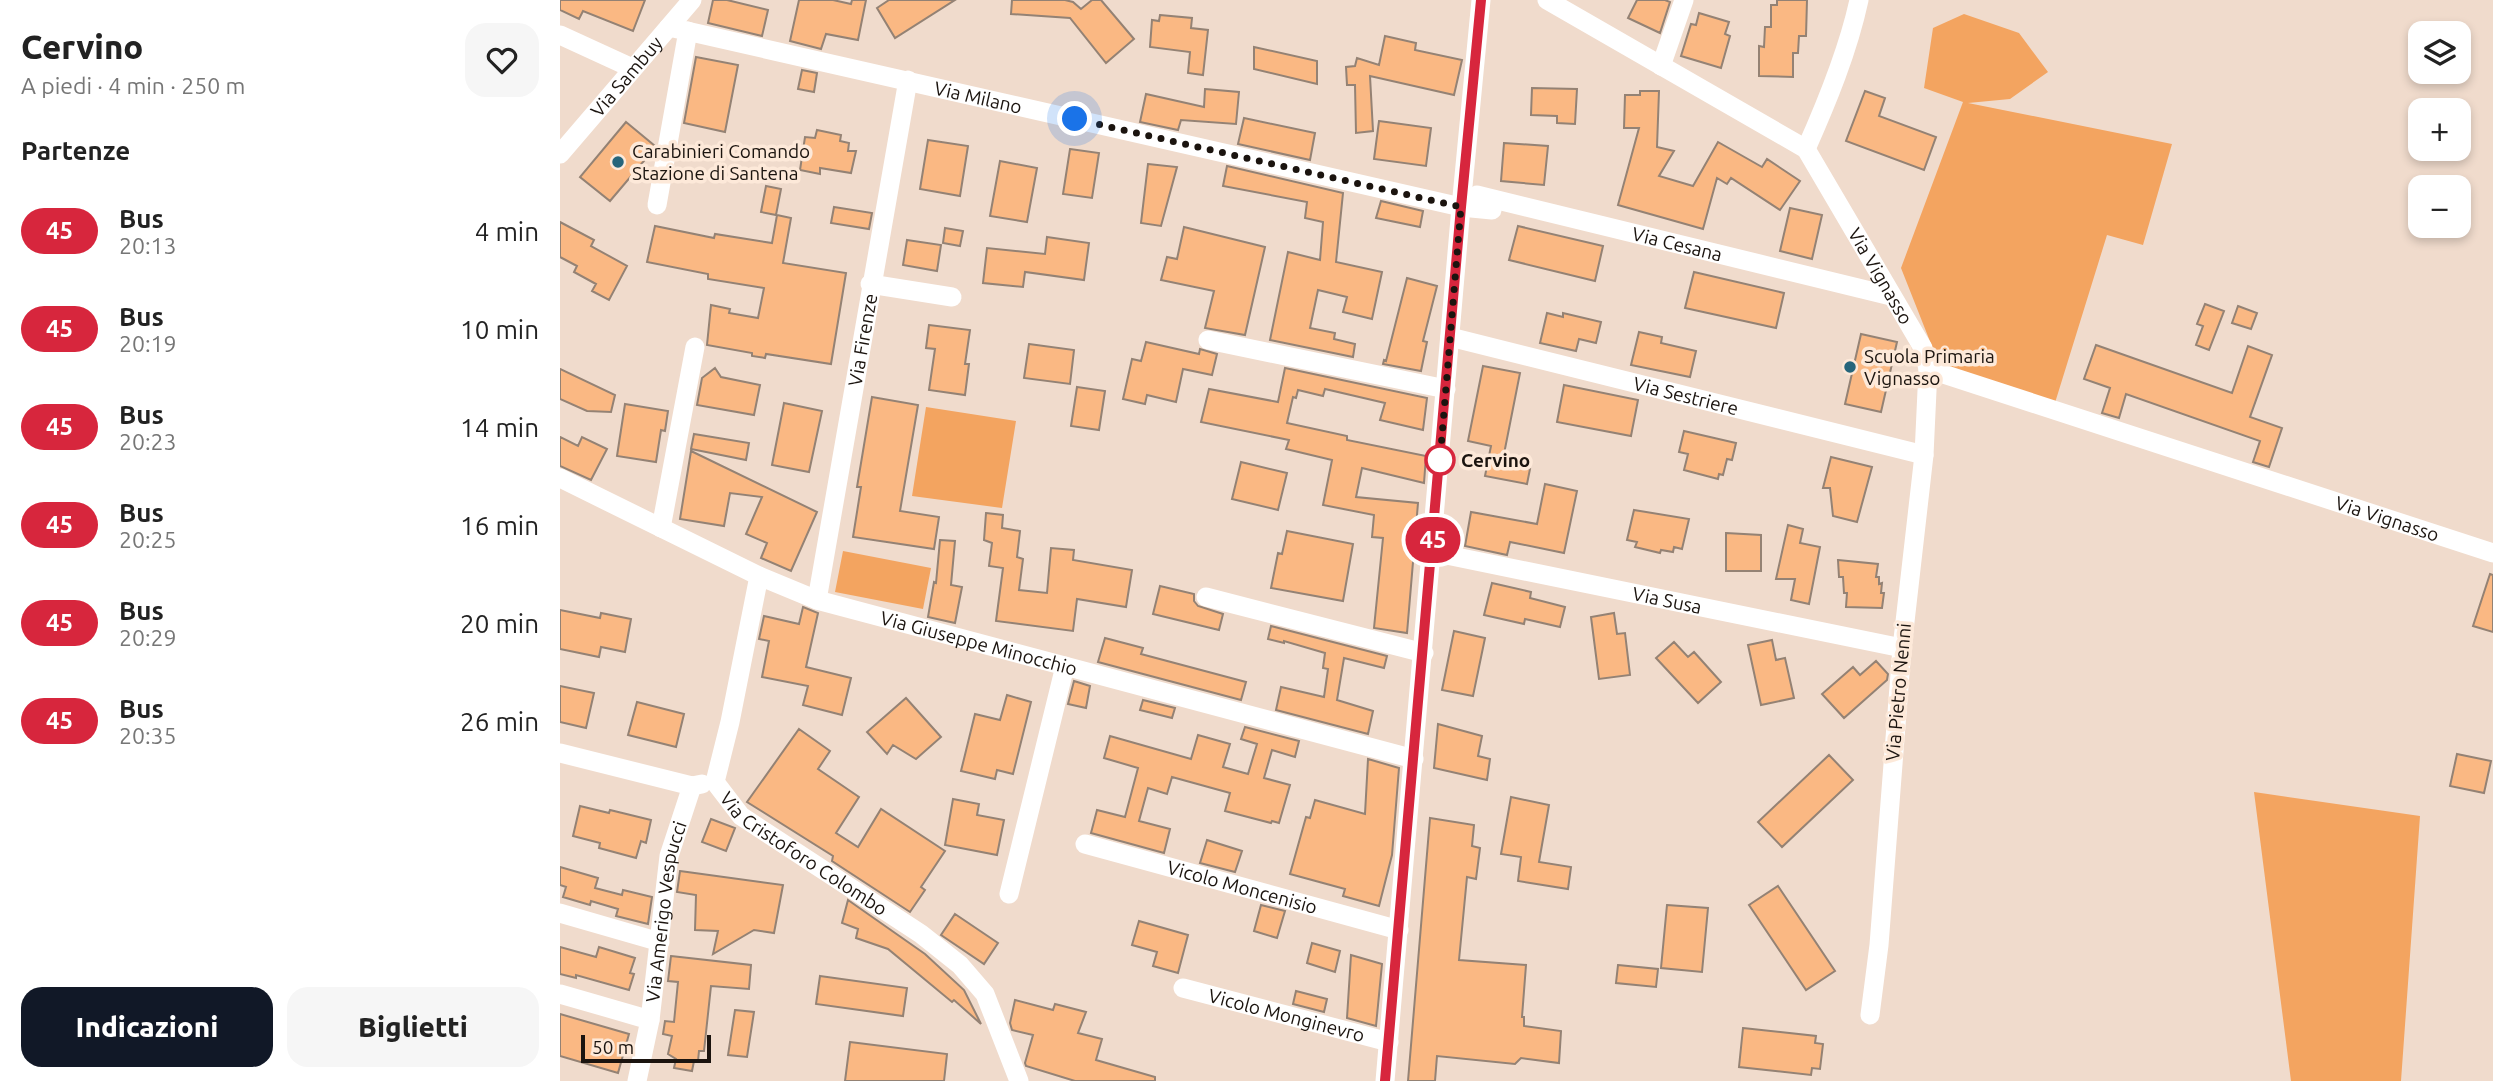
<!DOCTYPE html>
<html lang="it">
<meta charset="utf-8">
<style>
body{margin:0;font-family:Ubuntu,sans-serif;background:#f6f6f6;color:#222;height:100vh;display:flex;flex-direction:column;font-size:26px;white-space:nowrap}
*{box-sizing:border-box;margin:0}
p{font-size:23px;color:#767676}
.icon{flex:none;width:38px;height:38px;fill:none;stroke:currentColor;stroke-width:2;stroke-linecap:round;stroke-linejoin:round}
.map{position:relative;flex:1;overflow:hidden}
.panel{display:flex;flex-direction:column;background:#fff;width:560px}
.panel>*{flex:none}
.badge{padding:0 14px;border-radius:23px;font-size:24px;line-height:46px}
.tools{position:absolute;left:1848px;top:21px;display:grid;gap:14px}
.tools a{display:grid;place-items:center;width:63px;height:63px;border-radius:14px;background:#fff;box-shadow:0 4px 10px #0003;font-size:35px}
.scale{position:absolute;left:21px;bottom:18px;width:130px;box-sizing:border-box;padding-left:7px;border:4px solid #1b140f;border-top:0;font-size:19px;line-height:24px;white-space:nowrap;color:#1b140f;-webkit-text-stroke:5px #fde9d9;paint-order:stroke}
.you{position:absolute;width:35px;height:35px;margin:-18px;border:5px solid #fff;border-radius:50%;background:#1a73e8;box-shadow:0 0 0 10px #1a73e833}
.map>.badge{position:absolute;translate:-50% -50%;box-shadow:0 0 0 4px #fff}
h2{padding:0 21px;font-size:26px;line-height:63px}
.round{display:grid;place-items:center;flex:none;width:74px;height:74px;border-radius:21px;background:#f6f6f6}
.summary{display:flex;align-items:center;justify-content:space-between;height:119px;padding:0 21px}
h1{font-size:33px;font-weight:800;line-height:52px}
.action{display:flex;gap:14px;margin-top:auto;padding:14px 21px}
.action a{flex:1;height:80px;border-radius:21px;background:#111827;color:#fff;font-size:28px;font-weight:800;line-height:80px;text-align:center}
.action a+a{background:#f6f6f6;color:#222}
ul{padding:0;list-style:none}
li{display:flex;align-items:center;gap:21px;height:98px;padding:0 21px}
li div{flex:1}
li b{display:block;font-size:26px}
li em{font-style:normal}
li .badge{min-width:77px;font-weight:700;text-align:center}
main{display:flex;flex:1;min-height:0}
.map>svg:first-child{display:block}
.green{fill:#f3a460}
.building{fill:#fab883;stroke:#948274;stroke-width:2}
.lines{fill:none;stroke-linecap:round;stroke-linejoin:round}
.minor{stroke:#fff;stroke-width:19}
.line-casing{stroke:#fff;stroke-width:16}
.line{stroke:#d7263d;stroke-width:10}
.walk{stroke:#1b140f;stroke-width:7;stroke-dasharray:0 12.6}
.poi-dot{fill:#26657b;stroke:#fde9d9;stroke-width:2.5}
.stop-dot{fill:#fff;stroke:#d7263d;stroke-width:3.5}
.labels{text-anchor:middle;stroke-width:7;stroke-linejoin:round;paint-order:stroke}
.street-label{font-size:19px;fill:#1b140f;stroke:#fde9d9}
.poi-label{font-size:19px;fill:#1b140f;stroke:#fde9d9;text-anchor:start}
.stop-label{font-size:19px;font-weight:bold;fill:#1b140f;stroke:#fde9d9;text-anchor:start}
</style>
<main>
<section class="panel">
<div class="summary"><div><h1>Cervino</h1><p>A piedi · 4 min · 250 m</p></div><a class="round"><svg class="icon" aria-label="heart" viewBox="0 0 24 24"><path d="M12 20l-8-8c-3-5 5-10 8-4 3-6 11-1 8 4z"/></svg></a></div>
<h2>Partenze</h2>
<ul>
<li><span class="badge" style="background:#d7263d;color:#fff">45</span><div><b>Bus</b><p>20:13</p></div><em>4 min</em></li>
<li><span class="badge" style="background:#d7263d;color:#fff">45</span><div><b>Bus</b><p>20:19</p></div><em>10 min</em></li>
<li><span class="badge" style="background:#d7263d;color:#fff">45</span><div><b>Bus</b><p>20:23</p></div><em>14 min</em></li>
<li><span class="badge" style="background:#d7263d;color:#fff">45</span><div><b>Bus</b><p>20:25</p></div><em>16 min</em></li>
<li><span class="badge" style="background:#d7263d;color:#fff">45</span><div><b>Bus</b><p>20:29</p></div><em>20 min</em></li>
<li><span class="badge" style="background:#d7263d;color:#fff">45</span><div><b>Bus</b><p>20:35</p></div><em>26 min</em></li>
</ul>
<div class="action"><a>Indicazioni</a><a>Biglietti</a></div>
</section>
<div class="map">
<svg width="1933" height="1081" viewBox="0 0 1933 1081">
<rect width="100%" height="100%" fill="#f0dbcc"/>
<!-- green -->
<path class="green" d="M1404 14 1459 33 1488 72 1450 99 1408 103 1612 144 1583 245 1547 235 1494 406 1375 365V354L1341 268 1403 102 1364 88 1373 28Z
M366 407 456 421 442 508 352 496Z
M283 551 371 568 363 609 275 592Z
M1694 792 1860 816 1841 1081H1731Z"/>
<!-- building -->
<path class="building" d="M0 0H85L73 31 23 11 19 19 0 10Z
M153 0H167L208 10 202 36 148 23Z
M239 0H273L291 4 292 0H306L298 40 266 34 261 49 230 41Z
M329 0H395L335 38 317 8Z
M452 0H505L513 2 521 9 532 0H541L574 39 546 63 510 18 451 14Z
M1077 0H1105L1110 2 1100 33 1068 18Z
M1217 0H1247L1246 36H1239L1238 53H1233V77L1199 76V46L1204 47 1205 27H1211V5H1217Z
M1139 13 1169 22 1165 34 1170 36 1161 68 1121 56 1131 24 1136 25Z
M600 15 632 18 631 28 648 30 643 75 628 73 630 52 590 47 592 20 599 21Z
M825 36 856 43 855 50 902 60 894 95 810 76 813 131 796 133 795 85H787L786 67 795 66 797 58 819 65Z
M694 47 757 61V84L694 69Z
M136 57 178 65 165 132 124 123Z
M242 70 257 73 254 92 238 89Z
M972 88 1017 89 1015 124 997 123V116L971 115Z
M645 89 679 92 676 124 621 120 618 130 580 122 586 94 644 107Z
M1080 91H1099L1097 147 1114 151 1099 176 1133 186 1158 142 1202 167 1207 159 1240 181 1220 210 1171 178 1167 184 1157 178 1143 229 1058 205 1079 128H1064L1065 95H1080Z
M1305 91 1325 98 1319 116 1376 137 1364 170 1286 141Z
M684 118 755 133 750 160 678 144Z
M819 121 871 128 866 166 814 159Z
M66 122 95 146V148L50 201 20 177Z
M257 130 281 135 280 141 289 143 288 151H296L291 173 260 168V174L240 170 245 137 255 138Z
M368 140 408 146 400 196 360 189Z
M944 143 988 146 984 185 941 181Z
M510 149 539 153 532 198 503 194Z
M440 161 477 168 467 222 430 216Z
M588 164 617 167 601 226 581 223Z
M667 166 783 193 776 262 822 272 812 319 783 312 787 297 758 290 750 328 775 333 774 339 795 344 793 357 710 340 728 252 760 260 763 222 745 218 747 202 663 186Z
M206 186 221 189 216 215 201 212Z
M821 201 863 211 860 227 816 218Z
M274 207 312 213 309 229 271 223Z
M1230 208 1262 215 1252 259 1220 251Z
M217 215 231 218 223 263 286 273 271 364 206 354 205 358 192 356V353L147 345 151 305 170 309 169 313 198 318 204 288 148 279V274L87 262 95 226 154 238 155 234 212 243Z
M0 222 34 240 31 246 67 266 49 300 32 291 36 284 14 272 17 266 0 257Z
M958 226 1043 246 1035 281 949 260Z
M624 227 705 247 685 335 645 328 654 291 601 280 607 257 617 259Z
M385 228 403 231 400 246 383 243Z
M487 237 529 243 524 280 465 272 463 287 423 283 427 248 485 254Z
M347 240 381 245 377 271 343 265Z
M1134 272 1224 293 1216 328 1125 308Z
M847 278 877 286 863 341 867 342 861 371 823 364 824 360 826 361Z
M1645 304 1664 311 1649 350 1636 345 1643 326 1637 324Z
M1678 306 1697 313 1691 329 1672 323Z
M987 313 1003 317V313L1041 322 1036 343 1019 339 1016 351 980 343Z
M369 325 410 330 405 364H409L405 395 369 390 375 349 366 348Z
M1079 332 1102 337 1101 343 1136 351 1130 377 1071 365Z
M1301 334 1337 342 1321 412 1285 404Z
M586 342 639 354 640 349 657 354 652 375 623 369 616 402 587 395 585 404 563 399 572 359 581 361Z
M469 344 514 350 510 384 464 378Z
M1536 345 1672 393 1688 346 1712 355 1690 417 1722 428 1709 467 1693 462 1700 441 1566 394 1559 418 1542 413 1550 388 1524 379Z
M923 366 960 373 942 464 970 469 967 484 925 476 931 446 908 441Z
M155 368 161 377 200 385 194 415 137 405 142 378Z
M725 368 867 398 863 430 820 420 825 403 765 389 763 396 738 390 736 398 733 397 727 423 787 436V440L866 456 864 483 802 468 796 497 858 503 847 633 814 628 823 538 812 537 814 515 763 505 772 460 726 449 729 440 641 422 649 389 718 402Z
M0 369 55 395 51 412 27 411 0 399Z
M1004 385 1078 400 1071 436 997 422Z
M517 387 545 391 539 430 511 426Z
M312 397 358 405 340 511 379 517 374 549 293 537 301 487H297Z
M224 403 262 411 249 472 212 465Z
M65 404 108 411 105 431 101 430 96 462 57 456Z
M1124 431 1176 443 1172 460 1167 459 1163 475 1159 474 1158 479 1124 470 1128 454 1119 452Z
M134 434 189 443 186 460 131 449Z
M0 437 18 446 22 437 47 449 31 480 0 466Z
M131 451 257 512 231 571 201 558 207 543 186 534 202 497 170 493 164 526 120 519Z
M1271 457 1312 467 1297 522 1273 516 1270 488H1263Z
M681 462 727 473 718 510 672 499Z
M985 484 1017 491 1004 553 950 542 947 555 905 546 911 512 977 524Z
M1074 510 1129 519 1122 549 1114 547 1113 552 1101 550 1100 553 1075 547 1077 542 1067 540Z
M426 513 443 515 442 528 460 531 457 557 463 559 459 590 487 593 491 548 514 550 513 560 572 570 566 607 517 599 513 631 436 621 443 568 429 566 432 543 424 540Z
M1228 525 1243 529 1240 543 1260 547 1249 604 1231 600 1235 579H1216Z
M727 531 793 544 783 601 711 588 718 553 722 554Z
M1166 533 1201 535V571H1166Z
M380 540 395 541 391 585 402 587 395 623 368 617 374 582 376 583Z
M1278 560 1318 564 1316 577H1319V584L1322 583 1321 593H1324L1322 608 1286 607 1287 593H1284L1283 577H1279Z
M1930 574 1933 575V632L1913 626Z
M932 583 971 592 970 598 1005 607 1000 627 965 619 964 624 924 615Z
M600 586 634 594V601L638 606 663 614 659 630 593 614Z
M243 607 258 613 246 667 291 678 282 715 243 705 248 686 202 677 209 641 199 639 204 616 239 624Z
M0 610 40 618 41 613 71 619 65 652 41 647 39 657 0 649Z
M1054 613 1057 634 1065 633 1070 675 1039 679 1031 617Z
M711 626 827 656 824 668 784 658 777 700 813 711 808 734 716 710 721 687 764 697 768 669 763 668 765 653 724 641V643L708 639Z
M894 631 925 638 913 696 882 690Z
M545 638 583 648 581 654 686 682 681 700 538 662Z
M1212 640 1216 660 1225 658 1234 698 1201 705 1188 645Z
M1114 642 1128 657 1134 652 1161 682 1138 703 1096 658Z
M1316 661 1328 674 1327 680 1284 718 1262 694 1293 667 1300 675Z
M514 681 530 686 526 708 508 704Z
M0 686 34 693 26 728 0 722Z
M447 695 471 702 453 774 437 770 435 779 401 771 415 714 440 720Z
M346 698 381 737 356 759 333 745 327 754 307 732Z
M583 700 615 708 612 718 580 710Z
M77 702 124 714 116 747 68 735Z
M878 724 922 736 918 756 930 759 927 780 874 768Z
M685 727 739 741 735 757 712 750 704 778 730 785 719 823 712 821 711 823 665 811 670 793 612 777 607 794 588 788 579 821 610 829 604 853 531 833 537 810 565 817 578 768 544 758 550 736 631 759 638 735 670 744 663 767 688 774 697 744 681 739Z
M239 729 270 751 258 769 299 797 276 833 298 847 321 809 385 851 361 887 365 890 350 912 272 861 273 856 187 802Z
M1897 754 1931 761 1924 793 1890 786Z
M1269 755 1293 780 1222 847 1198 822Z
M808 759 839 768 832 855 819 906 783 896 785 889 730 874 746 817 750 818 755 800 805 814Z
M951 797 989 805 979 862 1011 867 1008 889 958 881 961 857 941 854Z
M393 799 419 804 417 815 444 820 437 855 385 845Z
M20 806 49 813 50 810 91 820 86 843 81 841 76 858 39 848 40 843 13 836Z
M870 818 914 825 912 846 920 848 916 879 907 877 899 960 966 965 962 1017H964V1026L1001 1031 999 1063 961 1058 955 1064 877 1056 875 1081H848Z
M151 819 175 828 166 851 142 842Z
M647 840 682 851 675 872 640 863Z
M0 867 38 878 35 888 62 895 63 890 92 897 88 924 56 916 58 909 31 901 30 905 3 897 6 887 0 885Z
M120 871 223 885 214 933 194 930 153 954 158 931 135 930 136 895 117 892Z
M1218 886 1275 971 1246 990 1189 905Z
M288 900 365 954 404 990 421 1024 394 1000 392 1002 328 949 296 938 298 929 282 923Z
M701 905 725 911 717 938 694 931Z
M1107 905 1148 908 1142 972 1101 968Z
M395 914 438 943 424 964 381 935Z
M579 921 628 935 618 973 593 966 597 952 572 945Z
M752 943 780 951 775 972 747 963Z
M0 947 36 957 39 947 75 958 70 973 74 974 69 990 16 975V978L0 974Z
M791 955 822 964 816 1026 787 1018Z
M111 956 191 965 189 989 151 986 144 1051H139L138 1061H134L132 1071 114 1068 116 1059 108 1054 112 1036 103 1034 105 1021 114 1022 118 982 108 981Z
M1058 965 1098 969 1096 987 1056 983Z
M260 976 347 988 343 1016 256 1004Z
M736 991 767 999 764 1012 733 1004Z
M455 1000 493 1010 495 1004 526 1012 518 1033 542 1039 536 1060 595 1077V1081H515L466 1066 465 1063 473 1035 452 1030 450 1023Z
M175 1010 194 1012 187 1057 168 1055Z
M0 1014 69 1034 58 1073 0 1056Z
M1183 1028 1256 1036 1255 1043 1263 1044 1260 1069 1252 1068 1251 1075 1179 1067Z
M290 1042 387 1054 384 1081H285Z"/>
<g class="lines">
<!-- minor -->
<g class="minor">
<path id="s1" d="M987 0 1246 149 1363 348 1368 369 1364 455 1342 648 1319 945 1310 1015"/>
<path id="s2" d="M109 27 901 207 932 210"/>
<path d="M0 35 72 68"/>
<path d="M1101 66 1124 0"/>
<path d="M1246 149C1267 102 1288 51 1299 0"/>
<path id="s3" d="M0 154 132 0"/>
<path id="s4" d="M917 195 1331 296"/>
<path d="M97 205 128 31"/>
<path d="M310 284 392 297"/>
<path id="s5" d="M890 337 1364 455"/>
<path d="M648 340 886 389"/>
<path id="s6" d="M1368 369 1933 553"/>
<path id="s7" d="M0 478 199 576 257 600 854 759"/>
<path d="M101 528 135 347"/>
<path id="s8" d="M872 552 1342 648"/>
<path id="s9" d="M199 576 170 722 155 782 181 816 361 934 400 965 425 994 459 1081"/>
<path d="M646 597 864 653"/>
<path id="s10" d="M257 600 348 80"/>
<path d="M0 753 132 786 142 784"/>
<path id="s11" d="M525 844 839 930"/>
<path d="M449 894 505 666"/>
<path d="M0 913 100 942"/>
<path id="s12" d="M623 988 829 1042"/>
<path d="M0 994 90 1020"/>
<path id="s13" d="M77 1081 90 1020 109 856 132 786"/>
<path d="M825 1081 901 207 921 0"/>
</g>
</g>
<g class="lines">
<!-- line casing -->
<g class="line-casing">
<path id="line" d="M825 1081 901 207 921 0"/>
</g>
<!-- line -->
<use href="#line" class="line"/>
<!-- walk -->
<path class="walk" d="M515 119 901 207 880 460"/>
</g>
<!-- markers -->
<g class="poi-dot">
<circle cx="58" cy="162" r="7"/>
<circle cx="1290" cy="367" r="7"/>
</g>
<circle class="stop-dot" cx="880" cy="460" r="14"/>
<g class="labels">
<!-- street labels -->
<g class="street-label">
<text dy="7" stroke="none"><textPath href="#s3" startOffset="102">Via Sambuy</textPath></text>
<text dy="7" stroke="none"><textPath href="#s2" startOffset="317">Via Milano</textPath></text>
<text dy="7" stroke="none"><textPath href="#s4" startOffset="206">Via Cesana</textPath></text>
<text dy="7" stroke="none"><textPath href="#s1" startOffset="446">Via Vignasso</textPath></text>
<text dy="7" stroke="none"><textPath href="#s10" startOffset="264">Via Firenze</textPath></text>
<text dy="7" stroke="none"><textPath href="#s5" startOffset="243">Via Sestriere</textPath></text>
<text dy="7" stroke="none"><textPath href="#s6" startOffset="483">Via Vignasso</textPath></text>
<text dy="7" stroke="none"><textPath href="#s8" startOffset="240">Via Susa</textPath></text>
<text dy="7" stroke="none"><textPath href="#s7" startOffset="452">Via Giuseppe Minocchio</textPath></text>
<text transform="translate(1338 692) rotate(-85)" y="7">Via Pietro Nenni</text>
<text dy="7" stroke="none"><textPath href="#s9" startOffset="326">Via Cristoforo Colombo</textPath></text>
<text dy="7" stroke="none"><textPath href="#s11" startOffset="163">Vicolo Moncenisio</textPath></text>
<text dy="7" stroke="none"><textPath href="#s13" startOffset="172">Via Amerigo Vespucci</textPath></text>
<text dy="7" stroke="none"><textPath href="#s12" startOffset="107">Vicolo Monginevro</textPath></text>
</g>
<!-- poi labels -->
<g class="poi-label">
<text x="72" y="158">Carabinieri Comando<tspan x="72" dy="22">Stazione di Santena</tspan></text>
<text x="1304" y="363">Scuola Primaria<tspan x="1304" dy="22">Vignasso</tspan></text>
</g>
<!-- stop labels -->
<g class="stop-label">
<text x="901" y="467">Cervino</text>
</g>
</g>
</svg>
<div class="tools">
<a><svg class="icon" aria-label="layers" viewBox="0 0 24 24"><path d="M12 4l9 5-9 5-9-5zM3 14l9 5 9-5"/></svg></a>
<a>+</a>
<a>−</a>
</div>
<div class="scale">50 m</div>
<div class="you" style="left:515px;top:119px"></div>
<b class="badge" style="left:873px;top:540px;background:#d7263d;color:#fff">45</b>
</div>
</main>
